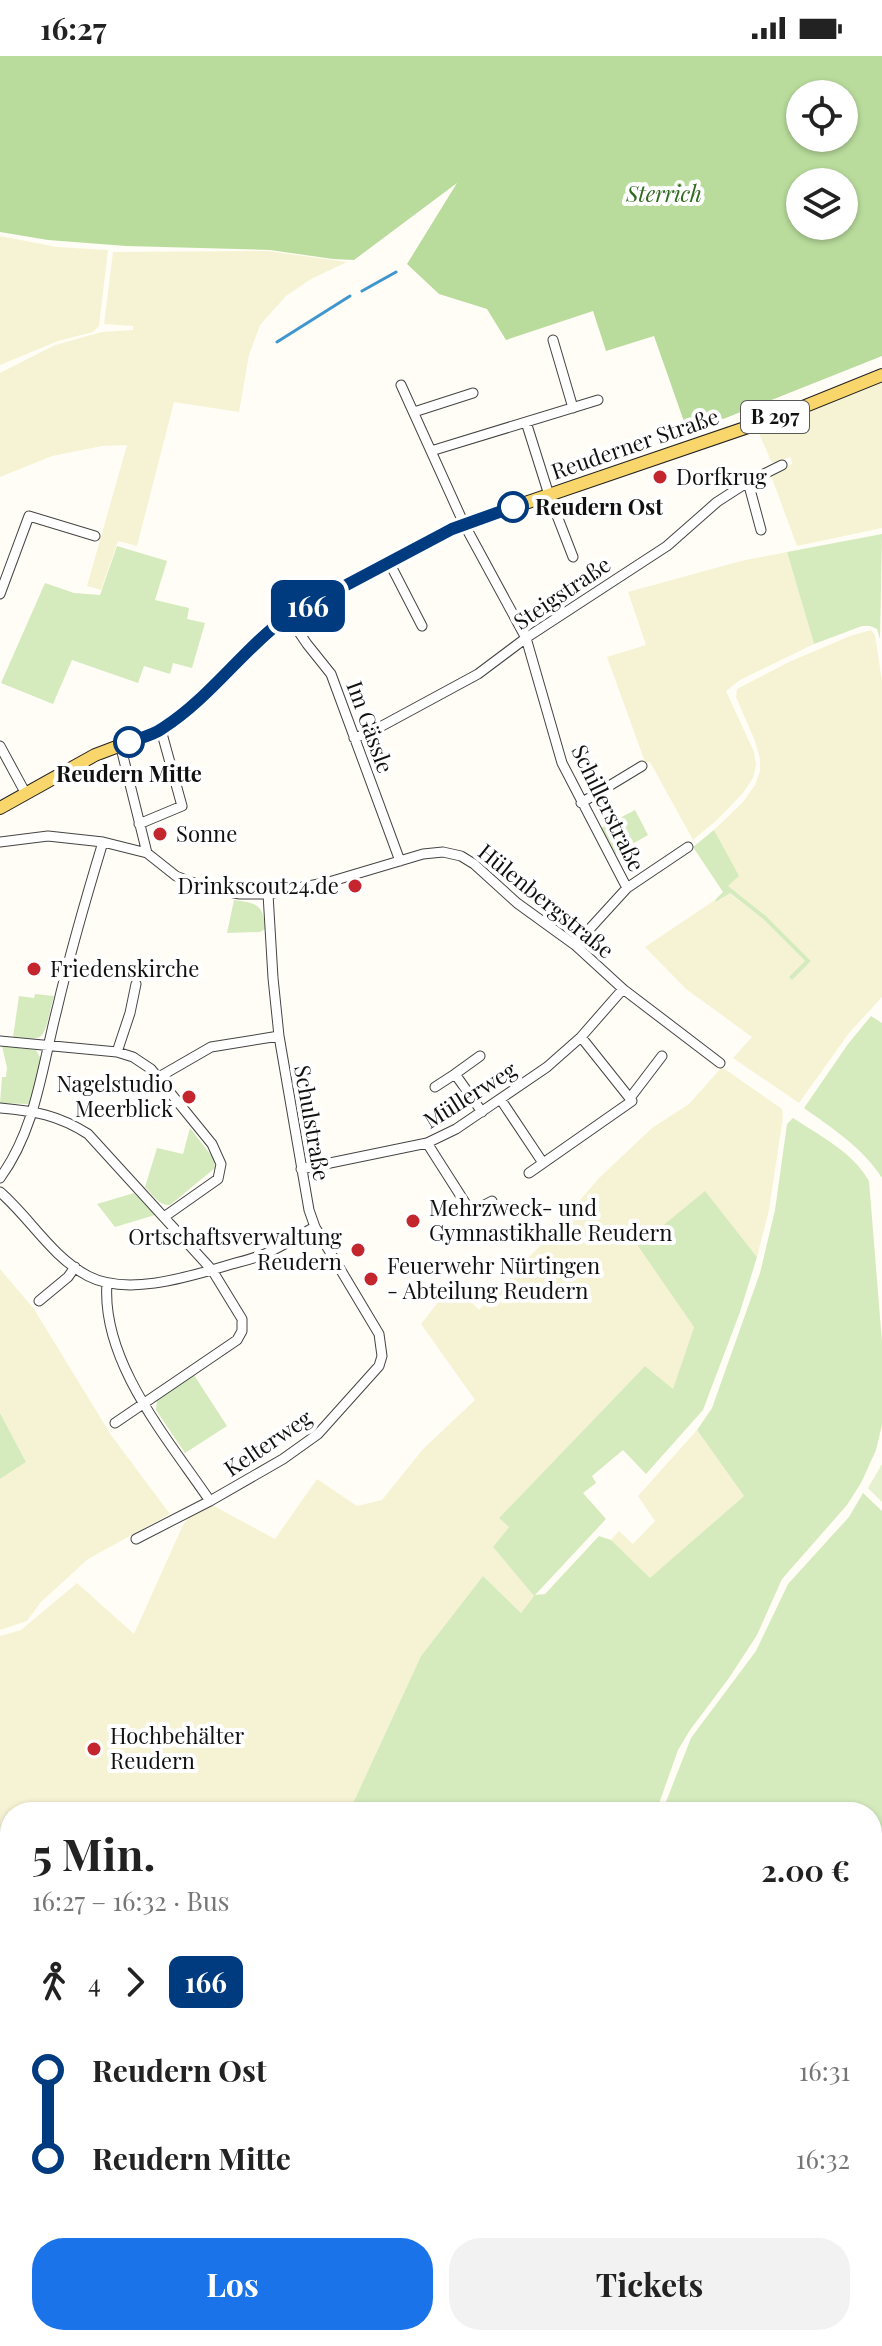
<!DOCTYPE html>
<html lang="de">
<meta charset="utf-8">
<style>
body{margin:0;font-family:"Playfair Display",serif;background:#f2f2f2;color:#222;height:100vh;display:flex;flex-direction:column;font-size:30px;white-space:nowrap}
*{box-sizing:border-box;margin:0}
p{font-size:26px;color:#767676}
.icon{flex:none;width:44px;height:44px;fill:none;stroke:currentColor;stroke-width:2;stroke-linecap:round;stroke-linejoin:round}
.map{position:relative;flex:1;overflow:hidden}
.side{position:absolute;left:0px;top:1746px;width:882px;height:544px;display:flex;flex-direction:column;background:#fff;border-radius:32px 32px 0 0;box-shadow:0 2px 6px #0004}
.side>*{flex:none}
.badge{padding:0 16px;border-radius:12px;font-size:28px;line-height:52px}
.tools{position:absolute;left:786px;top:24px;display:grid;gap:16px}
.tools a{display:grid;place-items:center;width:72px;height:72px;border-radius:50%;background:#fff;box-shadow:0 2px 6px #0004;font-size:40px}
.map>.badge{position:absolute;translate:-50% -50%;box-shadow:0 0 0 4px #fff}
.legs{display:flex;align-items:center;gap:12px;height:88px;padding:0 32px;font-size:26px}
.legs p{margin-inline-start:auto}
.overview{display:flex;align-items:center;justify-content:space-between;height:136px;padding:0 32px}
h1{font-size:44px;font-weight:700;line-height:60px}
.button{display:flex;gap:16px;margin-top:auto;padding:16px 32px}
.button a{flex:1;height:92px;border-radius:32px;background:#1a73e8;color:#fff;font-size:32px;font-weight:700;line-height:92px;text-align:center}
.button a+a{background:#f2f2f2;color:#222}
ul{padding:0 32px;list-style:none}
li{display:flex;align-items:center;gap:28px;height:88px;font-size:30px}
li i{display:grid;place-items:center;width:12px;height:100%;margin:0 10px;background:currentColor}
li i::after{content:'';width:20px;height:20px;margin:-10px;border:6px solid;border-radius:50%;background:#fff}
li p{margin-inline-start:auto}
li:first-child i{background:linear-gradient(#0000 50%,currentColor 0)}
li:last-child i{background:linear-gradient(currentColor 50%,#0000 0)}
.status{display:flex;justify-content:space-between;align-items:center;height:56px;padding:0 40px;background:#fff;direction:ltr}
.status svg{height:22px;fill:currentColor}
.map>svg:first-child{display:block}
.farmland{fill:#f6f3d4}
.green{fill:#d5ebbd}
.forest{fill:#b9dc9c;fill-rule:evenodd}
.pitch{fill:#e6f2cf}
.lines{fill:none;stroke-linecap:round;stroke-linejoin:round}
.stream{stroke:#3f96cf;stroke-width:3}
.minor-casing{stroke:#444;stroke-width:11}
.major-casing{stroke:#222;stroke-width:14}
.minor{stroke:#fff;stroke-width:9}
.major{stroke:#f9d66b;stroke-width:12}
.line-1-casing{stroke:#fff;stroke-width:18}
.line-1{stroke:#003b80;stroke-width:12}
.poi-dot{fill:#c4262e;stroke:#fff;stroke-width:3}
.stop-1-dot{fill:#fff;stroke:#003b80;stroke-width:4}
.labels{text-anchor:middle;stroke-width:8;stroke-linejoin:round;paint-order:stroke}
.shield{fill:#fff;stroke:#585858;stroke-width:2}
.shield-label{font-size:20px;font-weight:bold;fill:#111}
.park-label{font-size:22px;font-style:italic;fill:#2f6b1f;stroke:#fff}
.street-label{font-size:22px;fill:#111;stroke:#fff}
.poi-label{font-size:22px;fill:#111;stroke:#fff;text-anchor:start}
.stop-label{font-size:22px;font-weight:bold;fill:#111;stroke:#fff;text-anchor:start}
</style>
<div class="status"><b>16:27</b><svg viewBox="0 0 49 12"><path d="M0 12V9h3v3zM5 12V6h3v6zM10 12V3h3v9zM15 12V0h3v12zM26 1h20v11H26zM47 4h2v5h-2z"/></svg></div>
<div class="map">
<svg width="882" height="2290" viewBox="0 0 882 2290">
<rect width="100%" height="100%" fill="#fffdf5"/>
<!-- farmland -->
<path class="farmland" d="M0 180 57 191 108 194 99 270 93 276 58 285 0 309Z
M268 195 347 206 311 223 286 240 260 269 249 299 239 356 174 346 137 490 118 485 101 534 87 530 127 389 102 390 52 400 0 421V317L55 289 102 276 133 274V270L104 268 113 196Z
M882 323V472L797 490 770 417 792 408 791 401 772 407 757 373Z
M787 496 814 588 740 624 726 635 754 696 756 709 753 722 743 737 718 763 693 784 650 706H645L607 601 646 589 628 536 741 505Z
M871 574 875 579 882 625V941L849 977 799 1047 733 1002 752 981 686 933 645 891 715 844 717 846 729 837 763 863 806 906 790 921 791 923 811 905 766 860 727 830 738 820 714 774 743 746 755 729 760 715V703L755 685 736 641 737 633 789 606 850 580Z
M722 1011 782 1053 783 1061 769 1154 757 1201 705 1136 694 1271 673 1334 645 1310 500 1461 509 1471 493 1491 534 1540 521 1557 483 1520 421 1600 349 1756H10V2108L0 2110V1580L21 1574 77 1527 134 1578 183 1469 190 1460 212 1449 275 1483 317 1423 357 1450 382 1444 423 1393 475 1344 421 1268 453 1227 479 1254 553 1176 598 1123 652 1072 689 1048Z
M0 1213 34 1253 111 1379 170 1458 88 1503 41 1546 27 1565 0 1574V1423L26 1406 0 1357Z
M697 1374 744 1440 650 1523 611 1484 619 1475 633 1488 655 1465 638 1440Z"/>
<!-- green -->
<path class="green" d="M882 478 880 583 877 573 870 570H862L814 588 787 496Z
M117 490 167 505 155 544 189 552 187 563 205 567 192 612 173 607 170 618 144 610 138 627 72 604 53 648 1 627 45 527 74 537 100 539Z
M635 754 648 779 615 798 601 772Z
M714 774 739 820 728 830 766 860 811 905 792 924 789 921 805 905 763 863 730 837 716 846 715 844 723 836 693 791Z
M234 844C256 847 264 848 265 873L260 876 227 877Z
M35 938 54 940C51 948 47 976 41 980 35 985 20 981 13 981L19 940 34 942Z
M871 960 882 967V1122C862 1091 833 1073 804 1052L848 988Z
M2 990 36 994 41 1003 31 1045 28 1048 0 1047 2 1021H6L7 1012Z
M793 1062C820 1080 853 1096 869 1125L882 1286V1369L876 1394 861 1427 847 1449 782 1523 757 1579 729 1622 690 1674 678 1694 656 1756H349L421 1600 483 1520 521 1557 534 1540 493 1491 509 1471 499 1462 645 1310 673 1333 694 1271 638 1190 705 1135 757 1201 740 1256 703 1354 646 1418 623 1394 592 1420 596 1427 583 1437 606 1463 535 1539 545 1538 599 1480 611 1484 650 1522 744 1440 697 1374 712 1352 760 1217 775 1154 787 1068Z
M190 1072 214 1103 215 1112 170 1149C159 1150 152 1138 145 1131L157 1092 183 1098Z
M134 1137 155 1159 115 1171 97 1148Z
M194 1319 227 1370 185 1397 156 1354 157 1344Z
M0 1357 26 1406 0 1423Z
M863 1437 882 1455V1987L872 1992V1756H662L691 1682 756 1595 788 1528 849 1461Z
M10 2108V2280H181L168 2290H0V2110Z
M191 2280H685L665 2290H177Z"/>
<!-- forest -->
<path class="forest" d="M0 0H882V300L688 377 654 280 606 295 593 255 506 284 487 253 439 238 407 208 457 127 354 204 333 203 270 194 126 190 48 184 0 176ZM800 38H844V82H800ZM800 126H844V170H800Z
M882 1987V2290H665L685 2280H872V1992Z"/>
<!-- pitch -->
<path class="pitch" d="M882 1408V1446L868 1432Z"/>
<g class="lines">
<!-- stream -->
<path class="stream" d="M362 235 396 216
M277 286 350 240
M872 1796 882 1783
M872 1937 882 1933
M301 2290 318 2280"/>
<!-- minor casing -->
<g class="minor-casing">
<path id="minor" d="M553 284 573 352
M401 329 464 468 526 582 562 707 627 832
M414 356 473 337
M526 366 549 439 573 501
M431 395 598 344
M748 426 761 474
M389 506 422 570
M0 538 29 460 95 480
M288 560 307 588 331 618 400 805
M354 682 369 677 478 618 526 582 667 490 717 446 748 426 782 409
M120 688 147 797
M0 690 26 738
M581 747 642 710
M139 768 182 750 161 674
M0 786 48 780 103 786 147 797 176 820 191 826 208 832 240 838H268L329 826 423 798 443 796 461 800 474 808 517 847 575 889 623 933 720 1007
M575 889 627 832 688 791
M0 985 117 996 133 1001 151 1013 212 1088 221 1108 218 1123 164 1161
M117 996 130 957 136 928
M455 1018 480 1000
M159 1021 211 991 279 980
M435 1031 455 1018 482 1056
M630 1042 662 1000
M501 1044 543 1107
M0 1052C35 1055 58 1059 88 1078L212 1214 242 1263V1275L237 1284 115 1367
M427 1087 471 1156 492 1145
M301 1113 427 1087 456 1073 547 1011 581 981 623 933
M529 1117 632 1045 581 981
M0 1122C36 1073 42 1011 57 953 70 897 86 842 103 786
M0 1136C31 1163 51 1200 88 1220 128 1241 191 1220 232 1208 243 1205 256 1202 267 1197 283 1190 299 1179 315 1171
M107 1227C101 1306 168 1383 210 1445
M39 1245 68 1221 75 1211
M136 1483 210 1445 283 1403 318 1378 379 1310 382 1300 379 1278 315 1171 309 1154 279 980 273 922 268 838"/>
</g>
<!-- major casing -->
<g class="major-casing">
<path id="major" d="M0 752 95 699 161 674 186 655 268 575 288 560 464 468 783 359 882 319"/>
</g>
<!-- minor -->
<use href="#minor" class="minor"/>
<!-- major -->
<use href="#major" class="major"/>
</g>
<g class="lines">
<!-- line-1 casing -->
<g class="line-1-casing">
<path id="line-1" d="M129 686C140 682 154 679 163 672 210 642 243 593 288 560L452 473 513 451"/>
</g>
<!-- line-1 -->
<use href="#line-1" class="line-1"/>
</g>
<!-- markers -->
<g class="poi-dot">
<circle cx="660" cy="421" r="8"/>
<circle cx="160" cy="778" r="8"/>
<circle cx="355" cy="830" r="8"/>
<circle cx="34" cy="913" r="8"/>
<circle cx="189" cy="1041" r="8"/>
<circle cx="413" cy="1165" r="8"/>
<circle cx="358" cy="1194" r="8"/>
<circle cx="371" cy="1223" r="8"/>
<circle cx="94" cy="1693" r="8"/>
</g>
<g class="stop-1-dot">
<circle cx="513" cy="451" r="14"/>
<circle cx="129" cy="686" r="14"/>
</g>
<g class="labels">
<!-- shield labels -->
<rect class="shield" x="741" y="345" width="68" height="32" rx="6"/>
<g class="shield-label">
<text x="775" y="368">B 297</text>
</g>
<!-- park labels -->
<g class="park-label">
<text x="664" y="146">Sterrich</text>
</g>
<!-- street labels -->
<g class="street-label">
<text transform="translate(635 388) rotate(-19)" y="8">Reuderner Straße</text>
<text transform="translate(562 537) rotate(-34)" y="8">Steigstraße</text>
<text transform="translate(370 671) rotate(70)" y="8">Im Gässle</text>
<text transform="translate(608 752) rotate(64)" y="8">Schillerstraße</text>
<text transform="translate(546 845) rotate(39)" y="8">Hülenbergstraße</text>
<text transform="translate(470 1039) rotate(-32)" y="8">Müllerweg</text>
<text transform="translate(312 1067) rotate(80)" y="8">Schulstraße</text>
<text transform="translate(268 1387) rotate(-34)" y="8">Kelterweg</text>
</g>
<!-- poi labels -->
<g class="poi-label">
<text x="676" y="429">Dorfkrug</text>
<text x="176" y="786">Sonne</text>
<text x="339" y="838" text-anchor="end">Drinkscout24.de</text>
<text x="50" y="921">Friedenskirche</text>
<text x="173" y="1036" text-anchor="end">Nagelstudio<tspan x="173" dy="25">Meerblick</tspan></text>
<text x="429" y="1160">Mehrzweck- und<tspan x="429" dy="25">Gymnastikhalle Reudern</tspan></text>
<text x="342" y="1189" text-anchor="end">Ortschaftsverwaltung<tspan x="342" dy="25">Reudern</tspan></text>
<text x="387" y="1218">Feuerwehr Nürtingen<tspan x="387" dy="25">- Abteilung Reudern</tspan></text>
<text x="110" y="1688">Hochbehälter<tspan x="110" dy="25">Reudern</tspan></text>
</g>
<!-- stop labels -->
<g class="stop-label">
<text x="535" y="459">Reudern Ost</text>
<text x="129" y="726" text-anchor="middle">Reudern Mitte</text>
</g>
</g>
</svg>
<div class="tools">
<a><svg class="icon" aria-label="locate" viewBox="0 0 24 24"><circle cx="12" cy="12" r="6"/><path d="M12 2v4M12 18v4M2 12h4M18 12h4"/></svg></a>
<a><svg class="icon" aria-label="layers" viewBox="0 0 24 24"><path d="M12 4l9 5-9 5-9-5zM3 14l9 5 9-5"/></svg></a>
</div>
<b class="badge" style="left:308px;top:550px;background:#003b80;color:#fff">166</b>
<section class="side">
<div class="overview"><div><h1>5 Min.</h1><p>16:27 – 16:32 · Bus</p></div><b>2.00 €</b></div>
<div class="legs"><svg class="icon" aria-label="walk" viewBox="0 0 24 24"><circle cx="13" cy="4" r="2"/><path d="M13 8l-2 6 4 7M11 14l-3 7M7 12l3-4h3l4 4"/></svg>4<svg class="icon" aria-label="forward" viewBox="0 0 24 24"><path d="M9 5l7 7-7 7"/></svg><b class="badge" style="background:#003b80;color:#fff">166</b></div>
<ul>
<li><i style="color:#003b80"></i><b>Reudern Ost</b><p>16:31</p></li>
<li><i style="color:#003b80"></i><b>Reudern Mitte</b><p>16:32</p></li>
</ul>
<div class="button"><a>Los</a><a>Tickets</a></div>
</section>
</div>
